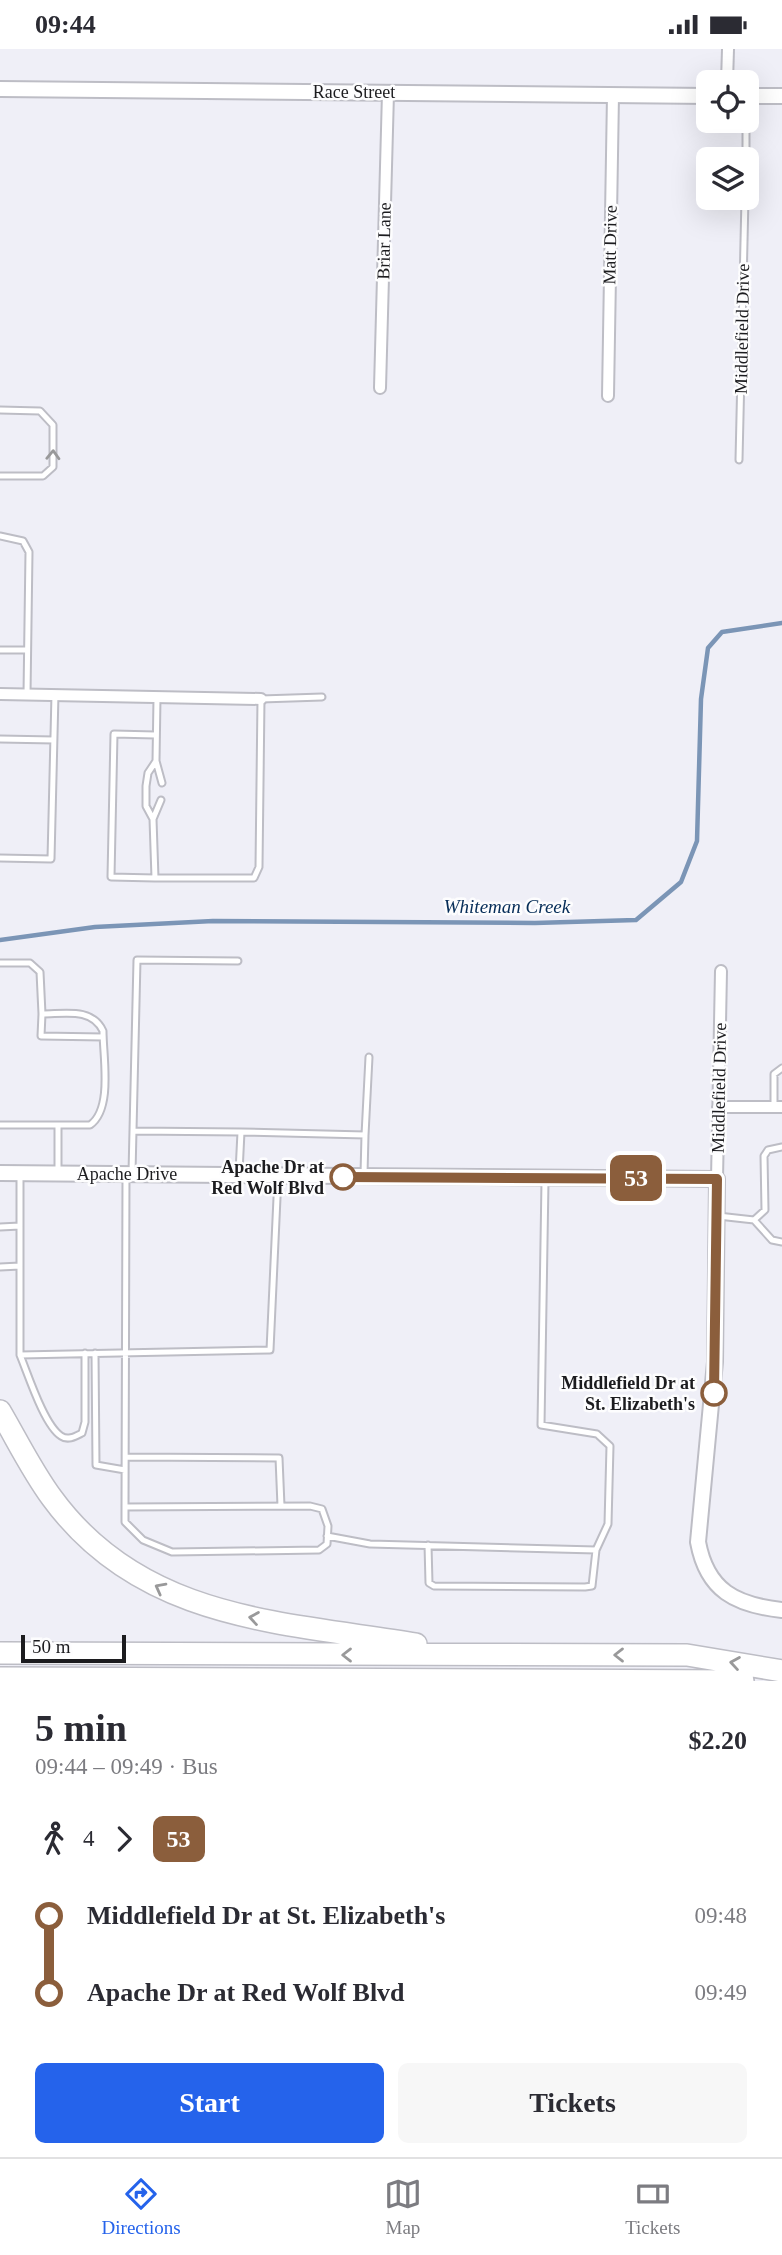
<!DOCTYPE html>
<meta charset="utf-8">
<style>
body{margin:0;font-family:Georgia,serif;background:#f7f7f7;color:#2b2b33;height:100vh;display:flex;flex-direction:column;font-size:26px;white-space:nowrap}
*{box-sizing:border-box;margin:0}
p{font-size:23px;color:#7c7c81}
.icon{flex:none;width:38px;height:38px;fill:none;stroke:currentColor;stroke-width:2;stroke-linecap:round;stroke-linejoin:round}
.map{position:relative;height:1632px;overflow:hidden}
.panel{display:flex;flex-direction:column;background:#fff;flex:1}
.panel>*{flex:none}
.badge{padding:0 14px;border-radius:10px;font-size:24px;line-height:46px}
.controls{position:absolute;left:696px;top:21px;display:grid;gap:14px}
.controls a{display:grid;place-items:center;width:63px;height:63px;border-radius:10px;background:#fff;box-shadow:0 7px 28px #0002;font-size:35px}
.scale{position:absolute;left:21px;bottom:18px;width:105px;box-sizing:border-box;padding-left:7px;border:4px solid #1c1c1f;border-top:0;font-size:19px;line-height:24px;white-space:nowrap;color:#1c1c1f;-webkit-text-stroke:5px #fdfdfe;paint-order:stroke}
.map>.badge{position:absolute;translate:-50% -50%;box-shadow:0 0 0 4px #fff}
.legs{display:flex;align-items:center;gap:10px;height:77px;padding:0 35px;font-size:23px}
.legs p{margin-inline-start:auto}
.overview{display:flex;align-items:center;justify-content:space-between;height:119px;padding:0 35px}
h1{font-size:38px;font-weight:800;line-height:52px}
.cta{display:flex;gap:14px;margin-top:auto;padding:14px 35px}
.cta a{flex:1;height:80px;border-radius:10px;background:#2563eb;color:#fff;font-size:28px;font-weight:800;line-height:80px;text-align:center}
.cta a+a{background:#f7f7f7;color:#2b2b33}
ul{padding:0 35px;list-style:none}
li{display:flex;align-items:center;gap:24px;height:77px;font-size:26px}
li i{display:grid;place-items:center;width:10px;height:100%;margin:0 9px;background:currentColor}
li i::after{content:'';width:18px;height:18px;margin:-9px;border:5px solid;border-radius:50%;background:#fff}
li p{margin-inline-start:auto}
li:first-child i{background:linear-gradient(#0000 50%,currentColor 0)}
li:last-child i{background:linear-gradient(currentColor 50%,#0000 0)}
.status{display:flex;justify-content:space-between;align-items:center;height:49px;padding:0 35px;background:#fff;direction:ltr}
.status svg{height:19px;fill:currentColor}
.menu{display:flex;justify-content:space-around;align-items:center;height:98px;border-top:2px solid #e1e1e2;background:#fff;font-size:19px;color:#7c7c81}
.menu a{display:grid;justify-items:center;gap:4px}
.menu .on{color:#2563eb}
.map>svg:first-child{display:block}
.lines{fill:none;stroke-linecap:round;stroke-linejoin:round}
.stream{stroke:#7b95b6;stroke-width:4.5}
.service-casing{stroke:#bdbdc5;stroke-width:9}
.minor-casing{stroke:#bdbdc5;stroke-width:14}
.tertiary-casing{stroke:#bdbdc5;stroke-width:18}
.motorway-casing{stroke:#bdbdc5;stroke-width:24}
.service{stroke:#fff;stroke-width:5}
.minor{stroke:#fff;stroke-width:10}
.tertiary{stroke:#fff;stroke-width:14}
.motorway{stroke:#fff;stroke-width:21}
.oneway{stroke:#99999a}
.line-1-casing{stroke:#fff;stroke-width:16}
.line-1{stroke:#8b5e3c;stroke-width:10}
.stop-1-dot{fill:#fff;stroke:#8b5e3c;stroke-width:3.5}
.labels{text-anchor:middle;stroke-width:5;stroke-linejoin:round;paint-order:stroke}
.street-label{font-size:18px;fill:#1c1c1f;stroke:#fdfdfe}
.stop-label{font-size:18px;font-weight:bold;fill:#1c1c1f;stroke:#fdfdfe;text-anchor:end}
.water-label{font-size:19px;font-style:italic;fill:#062d58;stroke:#fdfdfe}
</style>
<div class="status"><b>09:44</b><svg viewBox="0 0 49 12"><path d="M0 12V9h3v3zM5 12V6h3v6zM10 12V3h3v9zM15 12V0h3v12zM26 1h20v11H26zM47 4h2v5h-2z"/></svg></div>
<div class="map">
<svg width="782" height="1632" viewBox="0 0 782 1632">
<rect width="100%" height="100%" fill="#efeff7"/>
<g class="lines">
<!-- stream -->
<path class="stream" d="M0 891 95 878 213 872 535 874 636 871 681 833 697 792 701 650 708 599 722 583 782 574"/>
<!-- service casing -->
<g class="service-casing">
<path id="service" d="M746 110V72
M0 361 40 362 53 376V418L43 427H0
M739 411 745 149
M0 487 23 492 29 503 27 645
M0 601H27
M157 649 156 712 148 724 146 737V757L153 770 155 829H254L259 818 261 650 322 648
M0 690 54 691
M156 712 162 734
M153 770 161 751
M0 809 51 810 55 645
M155 829 111 828 114 685 155 686
M0 914H30L40 923 42 965C64 965 92 958 103 982 103 1008 113 1060 90 1076H0
M42 965 41 987 103 988
M774 1058V1025L782 1019
M58 1076V1124
M134 1082 241 1083
M365 1086 369 1008
M239 1123 241 1083 365 1086 364 1125
M132 1124 137 911 238 912
M20 1125V1306L270 1301 278 1127
M718 1167 754 1171 765 1161 764 1107 768 1101 782 1098
M754 1171 772 1191 782 1193
M0 1178 20 1177
M0 1218 20 1217
M95 1304 96 1416 125 1421
M20 1306C28 1325 44 1376 61 1387 68 1392 76 1387 82 1384L85 1373V1304
M126 1408 279 1409 281 1457
M125 1458 310 1457 322 1460 328 1477 327 1495 319 1501 172 1503 143 1491 125 1473V1458L126 1125
M327 1487 370 1495 596 1501 608 1475 610 1397 597 1385 541 1376 545 1132
M428 1496 429 1534 434 1537 585 1538 592 1537 596 1501"/>
</g>
<!-- minor casing -->
<g class="minor-casing">
<path id="minor" d="M727 33 728 0
M380 339 388 44
M608 347 613 46
M0 645 261 650
M718 1058H782
M717 1130 721 922"/>
</g>
<!-- tertiary casing -->
<g class="tertiary-casing">
<path id="tertiary" d="M0 40 709 47
M747 47H782
M0 1124 717 1130 715 1313 698 1493C707 1542 736 1556 782 1561"/>
</g>
<!-- motorway casing -->
<g class="motorway-casing">
<path id="motorway" d="M0 1362C17 1391 32 1422 52 1449 141 1571 281 1573 416 1595
M0 1604 687 1606 782 1622
M0 1629 743 1632"/>
</g>
<!-- service -->
<use href="#service" class="service"/>
<!-- minor -->
<use href="#minor" class="minor"/>
<!-- tertiary -->
<use href="#tertiary" class="tertiary"/>
<!-- motorway -->
<use href="#motorway" class="motorway"/>
</g>
<!-- one-way arrows -->
<defs><path id="oneway-chevron" d="M-2-3.5L2.5 0L-2 3.5" fill="none" stroke-width="1.6" stroke-linecap="round" stroke-linejoin="round" transform="scale(1.75)"/></defs>
<g class="oneway">
<use href="#oneway-chevron" transform="translate(53 406) rotate(-88)"/>
<use href="#oneway-chevron" transform="translate(160 1539) rotate(-152)"/>
<use href="#oneway-chevron" transform="translate(254 1569) rotate(-171)"/>
<use href="#oneway-chevron" transform="translate(347 1606) rotate(-180)"/>
<use href="#oneway-chevron" transform="translate(619 1606) rotate(-180)"/>
<use href="#oneway-chevron" transform="translate(735 1614) rotate(-171)"/>
</g>
<g class="lines">
<!-- line-1 casing -->
<g class="line-1-casing">
<path id="line-1" d="M343 1128 717 1130 714 1344"/>
</g>
<!-- line-1 -->
<use href="#line-1" class="line-1"/>
</g>
<!-- markers -->
<g class="stop-1-dot">
<circle cx="343" cy="1128" r="12"/>
<circle cx="714" cy="1344" r="12"/>
</g>
<g class="labels">
<!-- street labels -->
<g class="street-label">
<text x="354" y="49">Race Street</text>
<text transform="translate(384 192) rotate(-89)" y="6">Briar Lane</text>
<text transform="translate(610 196) rotate(-89)" y="6">Matt Drive</text>
<text transform="translate(742 280) rotate(-89)" y="6">Middlefield Drive</text>
<text transform="translate(719 1039) rotate(-89)" y="6">Middlefield Drive</text>
<text x="127" y="1131">Apache Drive</text>
</g>
<!-- stop labels -->
<g class="stop-label">
<text x="324" y="1124">Apache Dr at<tspan x="324" dy="21">Red Wolf Blvd</tspan></text>
<text x="695" y="1340">Middlefield Dr at<tspan x="695" dy="21">St. Elizabeth's</tspan></text>
</g>
<!-- water labels -->
<g class="water-label">
<text x="507" y="864">Whiteman Creek</text>
</g>
</g>
</svg>
<div class="controls">
<a><svg class="icon" aria-label="locate" viewBox="0 0 24 24"><circle cx="12" cy="12" r="6"/><path d="M12 2v4M12 18v4M2 12h4M18 12h4"/></svg></a>
<a><svg class="icon" aria-label="layers" viewBox="0 0 24 24"><path d="M12 4l9 5-9 5-9-5zM3 14l9 5 9-5"/></svg></a>
</div>
<div class="scale">50 m</div>
<b class="badge" style="left:636px;top:1129px;background:#8b5e3c;color:#fff">53</b>
</div>
<section class="panel">
<div class="overview"><div><h1>5 min</h1><p>09:44 – 09:49 · Bus</p></div><b>$2.20</b></div>
<div class="legs"><svg class="icon" aria-label="walk" viewBox="0 0 24 24"><circle cx="13" cy="4" r="2"/><path d="M13 8l-2 6 4 7M11 14l-3 7M7 12l3-4h3l4 4"/></svg>4<svg class="icon" aria-label="forward" viewBox="0 0 24 24"><path d="M9 5l7 7-7 7"/></svg><b class="badge" style="background:#8b5e3c;color:#fff">53</b></div>
<ul>
<li><i style="color:#8b5e3c"></i><b>Middlefield Dr at St. Elizabeth's</b><p>09:48</p></li>
<li><i style="color:#8b5e3c"></i><b>Apache Dr at Red Wolf Blvd</b><p>09:49</p></li>
</ul>
<div class="cta"><a>Start</a><a>Tickets</a></div>
</section>
<nav class="menu">
<a class="on"><svg class="icon" aria-label="directions" viewBox="0 0 24 24"><path d="M12 3l9 9-9 9-9-9zM9 14v-3h6M13 9l2 2-2 2"/></svg>Directions</a>
<a><svg class="icon" aria-label="map" viewBox="0 0 24 24"><path d="M3 6l6-2 6 2 6-2v14l-6 2-6-2-6 2zM9 4v14M15 6v14"/></svg>Map</a>
<a><svg class="icon" aria-label="tickets" viewBox="0 0 24 24"><path d="M3 7h18v10H3zM15 7v10"/></svg>Tickets</a>
</nav>
